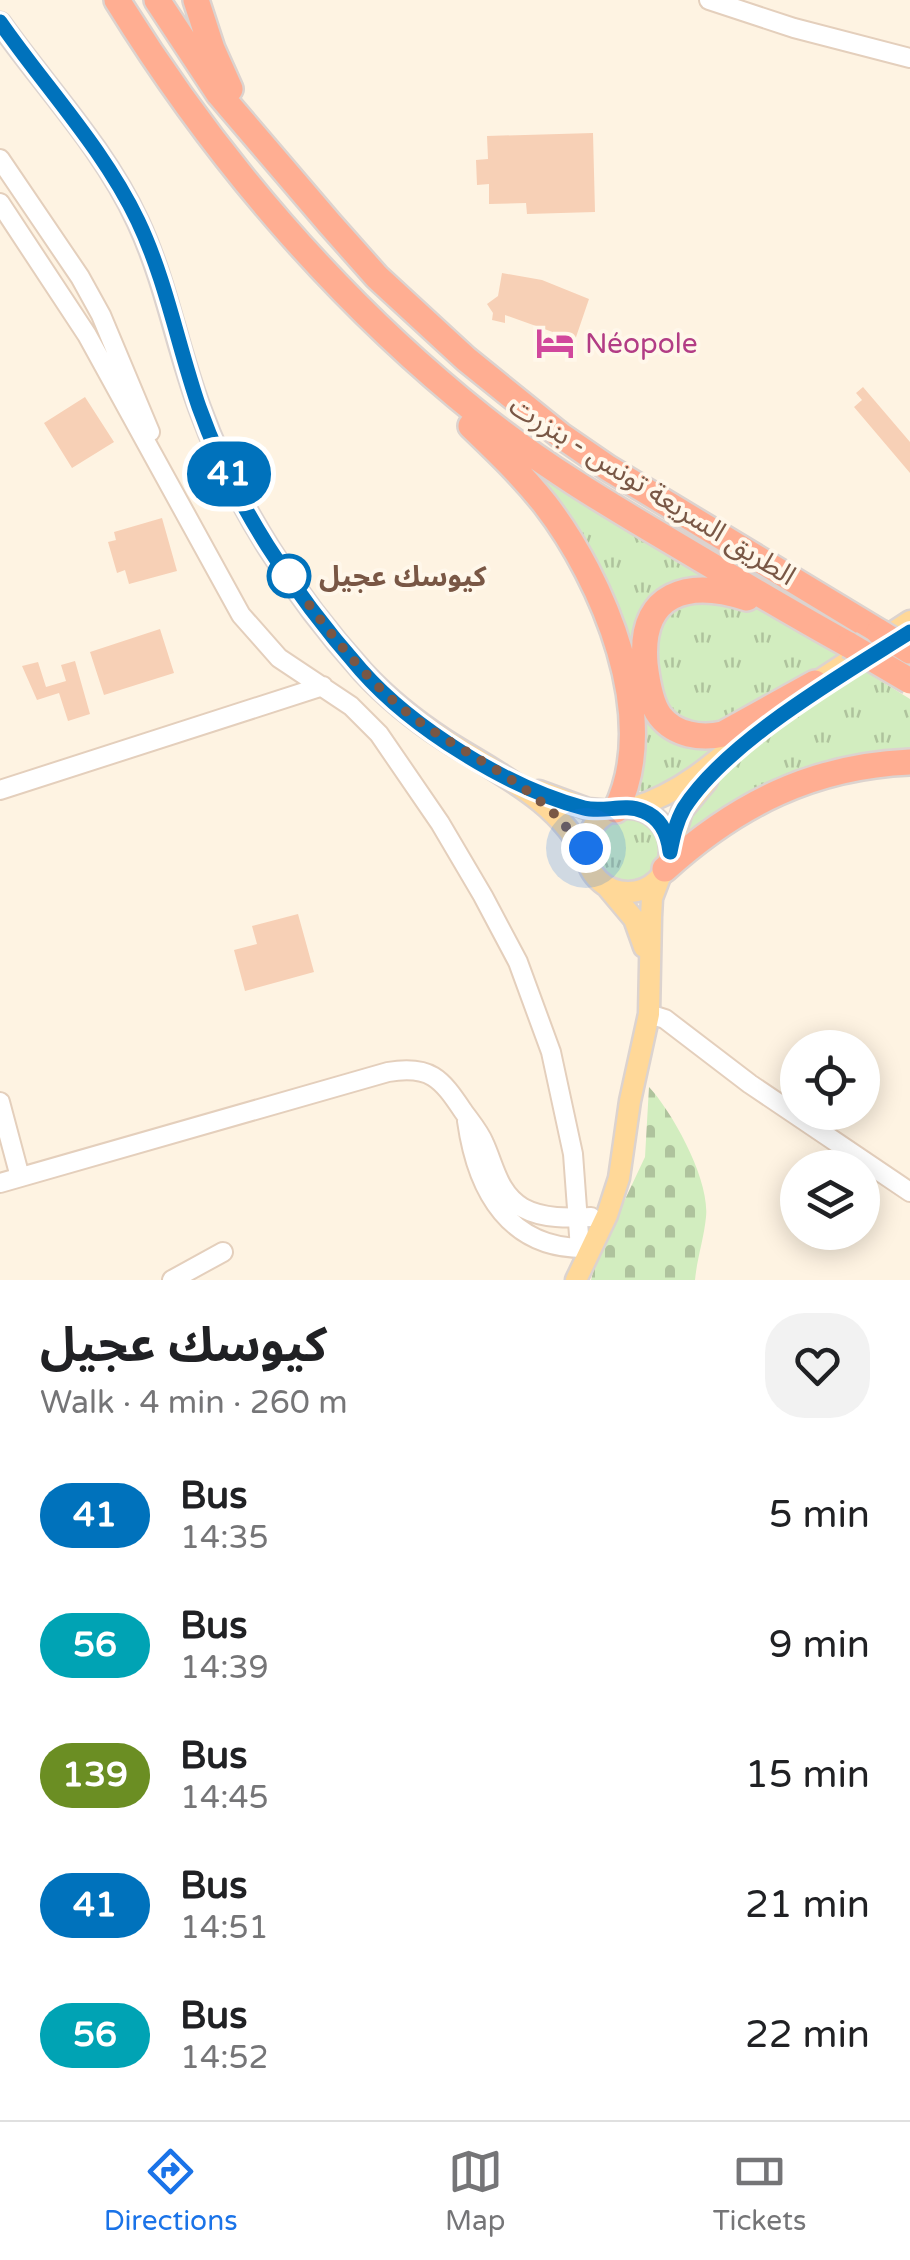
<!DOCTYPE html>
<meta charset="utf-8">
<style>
body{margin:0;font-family:"Varela Round","Noto Sans Arabic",sans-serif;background:#f2f2f2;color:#202124;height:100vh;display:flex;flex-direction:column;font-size:38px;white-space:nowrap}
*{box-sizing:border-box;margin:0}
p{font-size:32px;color:#757577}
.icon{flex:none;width:55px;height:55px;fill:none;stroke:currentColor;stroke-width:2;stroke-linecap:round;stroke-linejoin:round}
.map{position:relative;height:1280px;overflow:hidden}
.side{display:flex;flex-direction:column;background:#fff;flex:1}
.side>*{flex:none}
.badge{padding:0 20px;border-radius:32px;font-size:35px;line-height:65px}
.tools{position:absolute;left:780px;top:1030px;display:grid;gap:20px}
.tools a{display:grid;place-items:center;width:100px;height:100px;border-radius:50%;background:#fff;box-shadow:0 5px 25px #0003;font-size:50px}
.you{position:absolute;width:50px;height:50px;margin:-25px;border:8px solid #fff;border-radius:50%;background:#1a73e8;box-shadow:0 0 0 15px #1a73e833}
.map>.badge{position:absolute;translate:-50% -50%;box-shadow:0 0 0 5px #fff}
.round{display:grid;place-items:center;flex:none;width:105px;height:105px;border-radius:40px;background:#f2f2f2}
.headline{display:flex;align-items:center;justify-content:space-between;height:170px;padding:0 40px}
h1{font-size:48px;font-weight:700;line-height:75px}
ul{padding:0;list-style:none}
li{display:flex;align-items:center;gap:30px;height:130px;padding:0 40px}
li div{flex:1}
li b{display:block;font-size:38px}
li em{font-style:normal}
li .badge{min-width:110px;font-weight:700;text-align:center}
.menu{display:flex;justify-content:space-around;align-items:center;height:140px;border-top:2px solid #e0e0e0;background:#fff;font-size:28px;color:#757577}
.menu a{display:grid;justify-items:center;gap:5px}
.menu .current{color:#1a73e8}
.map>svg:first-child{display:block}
.grass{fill:url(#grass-tufts)}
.cemetery{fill:url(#cemetery-stones)}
.building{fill:#f7d0b6}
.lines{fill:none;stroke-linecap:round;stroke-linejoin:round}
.minor-casing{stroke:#e4cfbc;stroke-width:22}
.major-casing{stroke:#dcd3cf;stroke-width:25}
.highway-casing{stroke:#dcd3cf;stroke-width:30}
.minor{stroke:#fff;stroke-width:18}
.major{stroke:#ffd898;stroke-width:20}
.highway{stroke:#ffae92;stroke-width:25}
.highway-bridge-casing{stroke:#dcd3cf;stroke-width:30;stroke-linecap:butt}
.highway-bridge{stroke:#ffae92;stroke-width:25}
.line-casing{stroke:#fff;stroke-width:22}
.line{stroke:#0072bc;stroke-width:15}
.walk{stroke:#795745;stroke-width:10;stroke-dasharray:0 18}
.stop-dot{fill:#fff;stroke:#0072bc;stroke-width:5}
.labels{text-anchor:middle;stroke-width:8;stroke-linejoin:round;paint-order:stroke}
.hotel-label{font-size:28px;fill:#b23c85;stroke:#fff7ea;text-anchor:start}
.street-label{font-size:28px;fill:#795745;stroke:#fff7ea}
.stop-label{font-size:28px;font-weight:bold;fill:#795745;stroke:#fff7ea;text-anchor:start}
</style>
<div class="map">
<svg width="910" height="1280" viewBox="0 0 910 1280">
<defs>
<pattern id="grass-tufts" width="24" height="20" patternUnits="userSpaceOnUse" patternTransform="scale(2.5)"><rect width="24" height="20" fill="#d2edbf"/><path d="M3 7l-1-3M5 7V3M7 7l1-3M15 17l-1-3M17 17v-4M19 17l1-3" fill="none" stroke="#afc39d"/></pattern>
<pattern id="cemetery-stones" width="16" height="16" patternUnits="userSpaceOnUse" patternTransform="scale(2.5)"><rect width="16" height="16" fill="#d2edbf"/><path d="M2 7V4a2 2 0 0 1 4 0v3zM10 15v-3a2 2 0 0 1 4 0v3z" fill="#afc39d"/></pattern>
</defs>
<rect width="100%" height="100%" fill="#fef3e2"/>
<!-- grass -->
<path class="grass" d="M508 449 910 699V751L863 754 820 765 695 834 687 829 704 795 746 755 727 742 648 795 636 789 639 765 627 663Z
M596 850a32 32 0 1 1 64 0a32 32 0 1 1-64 0Z"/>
<!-- cemetery -->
<path class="cemetery" d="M649 1087C673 1113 710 1180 706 1217 704 1238 697 1259 695 1280H591L596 1261 645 1157Z"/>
<!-- building -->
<path class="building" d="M593 133 595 212 527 214 526 203 489 204V184L477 185 476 160 488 159 487 136Z
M502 273 542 280 589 299 575 340 505 315V323L492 320 493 313 487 304 498 296Z
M863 387 910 442V473L854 407 862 400 856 393Z
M85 397 114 442 72 468 44 423Z
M162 518 177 571 129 584 125 570 117 573 108 542 116 540 114 532Z
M160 629 174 673 104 695 90 652Z
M75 661 90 714 68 721 59 693 37 700 22 666 38 662 46 687 66 681 61 665Z
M298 914 314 972 245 991 234 950 257 944 252 926Z"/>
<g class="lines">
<!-- minor casing -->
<g class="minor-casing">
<path id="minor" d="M709 0 794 28 910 58
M0 159 80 277 101 315 150 432
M0 203 87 335 241 615 279 658 351 706 379 734 440 823 483 896 518 962 551 1052 573 1154 580 1249
M0 790 323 686
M649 1014 665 1019 750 1084 910 1192
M0 1102 20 1177
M467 1121C477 1192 510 1251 589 1248
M0 1183 388 1072C430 1065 441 1078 463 1111 470 1121 479 1131 484 1143 495 1167 498 1193 523 1208 543 1219 569 1218 591 1217
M172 1280 223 1252"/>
</g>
<!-- major casing -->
<g class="major-casing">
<path id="major" d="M0 23C46 88 104 148 138 222 166 282 177 348 200 409 235 505 295 597 363 672 387 698 416 721 445 740 498 774 560 801 587 860
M803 691 910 621
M539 791 588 809 612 811
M632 808C685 792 722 756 763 720
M586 850a42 42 0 1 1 84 0a42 42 0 1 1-84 0Z
M670 852 682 811 707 781
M608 888 634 919 644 947
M576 1280 607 1215 619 1178 630 1101 649 1014 651 917 652 898 660 877"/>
</g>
<!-- highway casing -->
<g class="highway-casing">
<path id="highway" d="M117 0C214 157 337 301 481 416 541 464 606 503 672 542 731 577 789 612 849 645
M157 0 219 94 330 224 377 277 466 359 560 435 608 468 879 632
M196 0 212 49 230 89
M471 426C497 451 523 476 545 504 603 579 662 718 616 810
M747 598C688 579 639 592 645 664 647 680 650 703 660 716 675 735 701 739 723 734L815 683
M665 869C737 804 813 766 910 762"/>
</g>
<!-- minor -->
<use href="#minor" class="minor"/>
<!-- major -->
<use href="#major" class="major"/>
<!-- highway -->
<use href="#highway" class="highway"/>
<!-- highway-bridge casing -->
<g class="highway-bridge-casing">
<path id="highway-bridge" d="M879 632 910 651
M849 645 910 681"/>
</g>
<!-- highway-bridge -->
<use href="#highway-bridge" class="highway-bridge"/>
</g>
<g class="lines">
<!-- line casing -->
<g class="line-casing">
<path id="line" d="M0 22C46 88 103 148 138 221 166 280 178 346 199 407 233 503 294 594 361 670 412 728 508 788 584 808 604 813 624 803 643 811 661 818 668 834 670 852 673 837 676 822 684 808 727 741 842 675 910 632"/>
</g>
<!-- line -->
<use href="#line" class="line"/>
<!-- walk -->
<path class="walk" d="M289 576 283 569C320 620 356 670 404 710 464 759 553 786 587 860L586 848"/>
</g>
<!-- icons -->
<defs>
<g id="hotel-bare" transform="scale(3)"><path d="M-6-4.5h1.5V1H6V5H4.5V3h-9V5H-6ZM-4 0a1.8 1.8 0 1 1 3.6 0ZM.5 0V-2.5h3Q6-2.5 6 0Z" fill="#d1479c" stroke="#fff7ea" stroke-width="2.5" paint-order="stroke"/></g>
</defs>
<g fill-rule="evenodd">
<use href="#hotel-bare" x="555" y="343"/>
</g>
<!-- markers -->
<circle class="stop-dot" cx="289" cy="576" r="20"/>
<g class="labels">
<!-- hotel labels -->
<g class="hotel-label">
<text x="585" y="353">Néopole</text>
</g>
<!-- street labels -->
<g class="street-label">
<text transform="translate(653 490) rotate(32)" y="10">الطريق السريعة تونس - بنزرت</text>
</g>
<!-- stop labels -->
<g class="stop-label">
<text x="319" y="586">كيوسك عجيل</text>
</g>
</g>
</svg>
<div class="tools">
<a><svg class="icon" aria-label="locate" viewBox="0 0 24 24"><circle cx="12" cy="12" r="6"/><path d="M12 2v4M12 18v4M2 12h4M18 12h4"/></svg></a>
<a><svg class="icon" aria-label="layers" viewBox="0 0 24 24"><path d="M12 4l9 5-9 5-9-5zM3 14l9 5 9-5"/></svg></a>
</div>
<div class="you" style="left:586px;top:848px"></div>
<b class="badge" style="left:229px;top:474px;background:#0072bc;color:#fff">41</b>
</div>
<section class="side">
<div class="headline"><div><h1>كيوسك عجيل</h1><p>Walk · 4 min · 260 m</p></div><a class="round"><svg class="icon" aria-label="heart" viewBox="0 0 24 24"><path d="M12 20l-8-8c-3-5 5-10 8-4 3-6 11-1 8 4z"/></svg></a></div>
<ul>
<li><span class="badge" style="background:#0072bc;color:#fff">41</span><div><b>Bus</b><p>14:35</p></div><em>5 min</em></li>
<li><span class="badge" style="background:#00a3b4;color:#fff">56</span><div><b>Bus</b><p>14:39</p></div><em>9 min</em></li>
<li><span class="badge" style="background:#6b8e23;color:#fff">139</span><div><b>Bus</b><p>14:45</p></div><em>15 min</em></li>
<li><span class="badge" style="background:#0072bc;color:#fff">41</span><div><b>Bus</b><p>14:51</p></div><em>21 min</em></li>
<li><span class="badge" style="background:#00a3b4;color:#fff">56</span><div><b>Bus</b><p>14:52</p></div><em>22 min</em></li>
</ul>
</section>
<nav class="menu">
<a class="current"><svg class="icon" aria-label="directions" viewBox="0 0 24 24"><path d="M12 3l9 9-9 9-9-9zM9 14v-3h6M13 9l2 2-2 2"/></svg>Directions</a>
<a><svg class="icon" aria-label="map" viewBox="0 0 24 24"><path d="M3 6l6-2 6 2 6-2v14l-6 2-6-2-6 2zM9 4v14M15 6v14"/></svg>Map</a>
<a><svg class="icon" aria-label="tickets" viewBox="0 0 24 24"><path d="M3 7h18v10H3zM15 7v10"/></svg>Tickets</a>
</nav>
